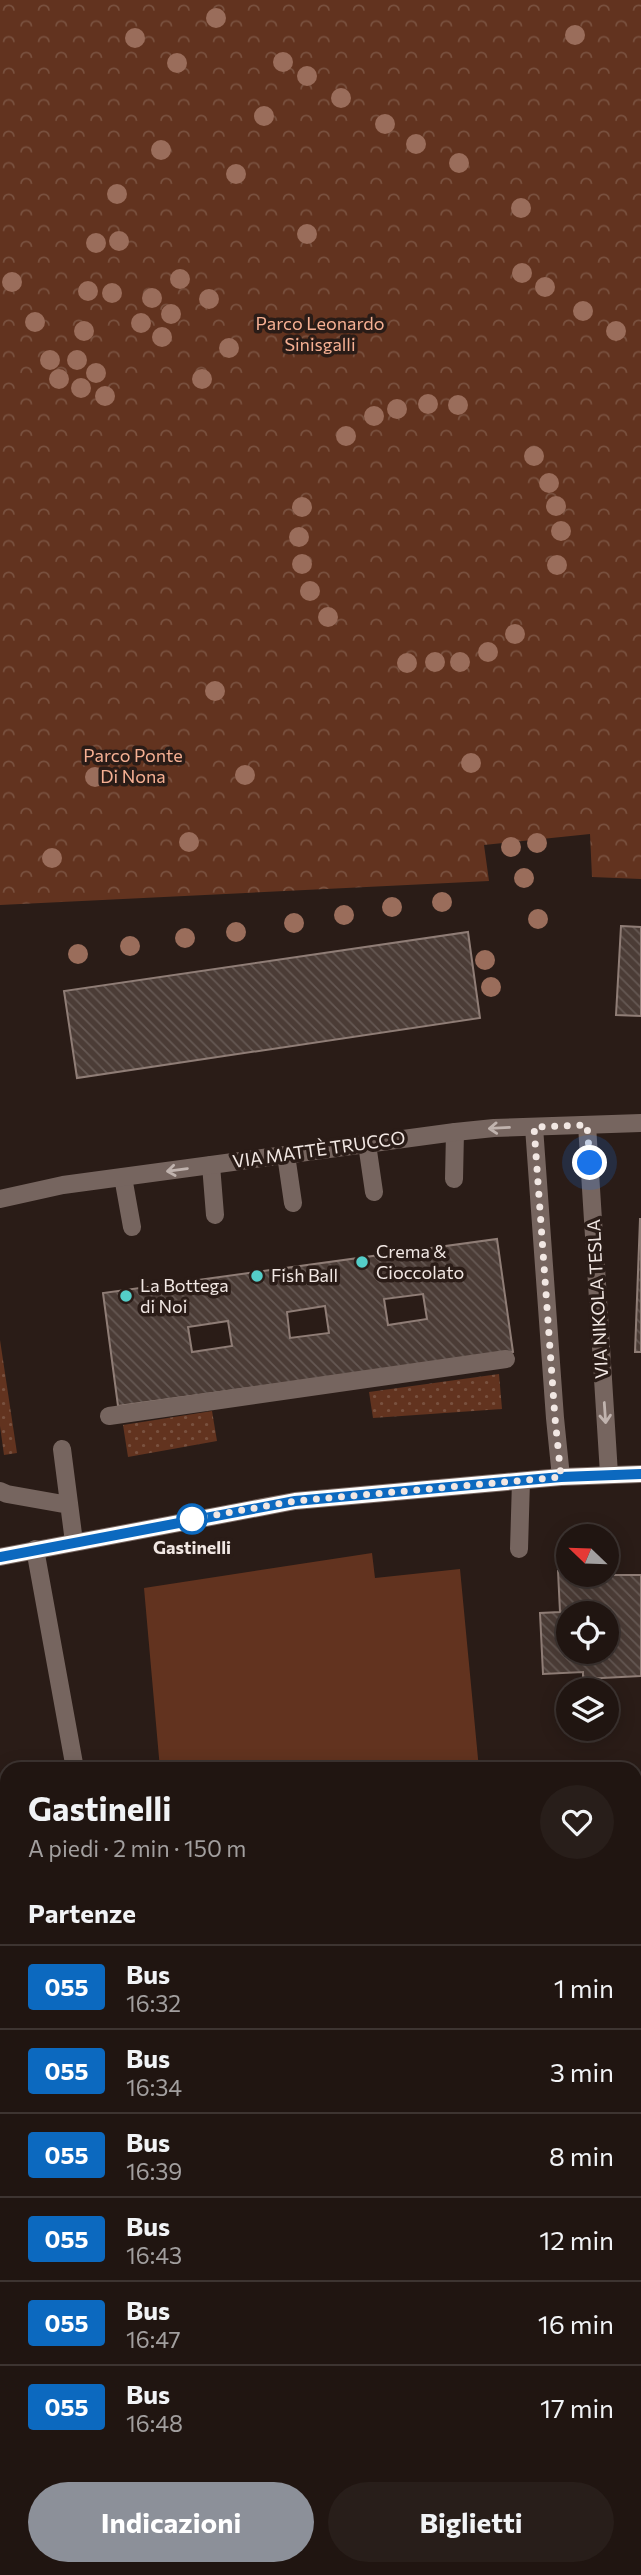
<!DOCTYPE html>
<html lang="it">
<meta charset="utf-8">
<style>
body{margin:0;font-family:Commissioner,sans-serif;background:#281e1a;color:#f1f3f6;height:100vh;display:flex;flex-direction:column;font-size:26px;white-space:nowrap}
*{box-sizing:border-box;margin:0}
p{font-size:23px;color:#a29f9f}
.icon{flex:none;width:38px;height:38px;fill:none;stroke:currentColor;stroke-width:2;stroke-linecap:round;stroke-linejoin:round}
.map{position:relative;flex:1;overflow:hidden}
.sheet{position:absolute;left:0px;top:1762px;width:642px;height:814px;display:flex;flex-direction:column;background:#201511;border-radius:21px 21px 0 0;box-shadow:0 4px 18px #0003,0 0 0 2px #3d3431}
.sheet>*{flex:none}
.badge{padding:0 14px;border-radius:5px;font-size:24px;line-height:46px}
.needle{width:46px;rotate:293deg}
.buttons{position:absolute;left:556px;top:1524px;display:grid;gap:14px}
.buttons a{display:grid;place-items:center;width:63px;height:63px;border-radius:50%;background:#201511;box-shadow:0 4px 18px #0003,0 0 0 2px #3d3431;font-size:35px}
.you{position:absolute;width:35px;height:35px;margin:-18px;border:5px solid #fff;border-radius:50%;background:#1a73e8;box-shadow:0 0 0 10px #1a73e833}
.map>.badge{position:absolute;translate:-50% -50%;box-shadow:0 0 0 4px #fff}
h2{padding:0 28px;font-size:26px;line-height:63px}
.round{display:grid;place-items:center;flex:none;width:74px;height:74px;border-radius:37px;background:#281e1a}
.headline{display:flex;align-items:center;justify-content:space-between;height:119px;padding:0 28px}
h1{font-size:33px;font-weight:700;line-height:52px}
.action{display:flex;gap:14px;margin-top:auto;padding:14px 28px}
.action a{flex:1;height:80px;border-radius:42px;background:#8c9099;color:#fff;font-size:28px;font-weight:700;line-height:80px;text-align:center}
.action a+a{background:#281e1a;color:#f1f3f6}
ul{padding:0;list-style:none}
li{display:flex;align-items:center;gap:21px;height:84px;padding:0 28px;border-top:2px solid #3d3431}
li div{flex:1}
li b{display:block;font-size:26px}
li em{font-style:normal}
li .badge{min-width:77px;font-weight:700;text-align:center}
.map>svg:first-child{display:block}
.grass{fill:url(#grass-dots)}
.park{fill:url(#park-crowns)}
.garden{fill:#62331f}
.building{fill:url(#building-back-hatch);stroke:#8f7d76;stroke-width:2;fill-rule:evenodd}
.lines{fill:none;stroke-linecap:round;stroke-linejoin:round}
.service{stroke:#76655f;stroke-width:18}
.pedestrian{stroke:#76655f;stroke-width:18}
.minor{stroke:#76655f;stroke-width:18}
.tertiary{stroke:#76655f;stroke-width:18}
.tree{fill:#9a6d5b}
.oneway{stroke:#c0b3ae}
.line-casing{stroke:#fff;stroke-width:16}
.line{stroke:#0c69bf;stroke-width:10}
.walk{stroke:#f1e7e3;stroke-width:7;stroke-dasharray:0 12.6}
.poi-dot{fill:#54cdc8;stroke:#2a1c17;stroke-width:2.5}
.stop-dot{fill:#fff;stroke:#0c69bf;stroke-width:3.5}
.labels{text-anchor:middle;stroke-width:7;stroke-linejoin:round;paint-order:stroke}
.park-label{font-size:18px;fill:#f6b093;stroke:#2a1c17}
.street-label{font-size:18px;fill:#f1e7e3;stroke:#2a1c17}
.poi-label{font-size:18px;fill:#f1e7e3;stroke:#2a1c17;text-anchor:start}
.stop-label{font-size:18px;font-weight:bold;fill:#f1e7e3;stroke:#2a1c17}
</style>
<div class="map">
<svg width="641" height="2575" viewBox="0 0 641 2575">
<defs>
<pattern id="grass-dots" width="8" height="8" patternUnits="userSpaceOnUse" patternTransform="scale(1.75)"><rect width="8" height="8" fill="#62331f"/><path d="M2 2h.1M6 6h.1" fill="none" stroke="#79513f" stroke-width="1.8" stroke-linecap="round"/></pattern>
<pattern id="park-crowns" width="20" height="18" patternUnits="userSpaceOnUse" patternTransform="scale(1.75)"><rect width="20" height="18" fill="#62331f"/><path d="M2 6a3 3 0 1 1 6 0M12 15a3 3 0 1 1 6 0" fill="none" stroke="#79513f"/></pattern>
<pattern id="building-back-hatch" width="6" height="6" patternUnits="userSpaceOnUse" patternTransform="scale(1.75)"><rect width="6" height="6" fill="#4b3c36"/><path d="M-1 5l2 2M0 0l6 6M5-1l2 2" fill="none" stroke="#655853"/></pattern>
</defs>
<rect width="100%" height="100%" fill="#2a1c17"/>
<!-- grass -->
<path class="grass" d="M0 1340 17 1453 4 1455 0 1426Z
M499 1374 502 1409 373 1418 369 1392Z
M212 1411 217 1441 128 1457 123 1425Z"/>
<!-- park -->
<path class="park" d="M0 0H641V879L592 877 590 834 484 845 489 881 0 905Z"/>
<!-- garden -->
<path class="garden" d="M372 1553 375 1578 460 1569 479 1769H160L144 1588Z"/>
<!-- building -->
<path class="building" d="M621 926 641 927V1016L616 1015Z
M468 932 480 1018 77 1078 64 991Z
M640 1219H641V1352H635Z
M497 1239 513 1352 118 1406 103 1293ZM423 1294 427 1319 388 1325 384 1299ZM325 1306 329 1333 290 1338 287 1312ZM228 1321 232 1346 192 1352 188 1327Z
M569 1570V1575H641V1676L583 1679V1672L543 1674 540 1613 560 1612 558 1571ZM569 1614H607V1652H569Z
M635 1852H641V1962L635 1963Z
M0 1865 7 1888V2048L0 2050Z"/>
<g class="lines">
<!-- service -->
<path class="service" d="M519 1549 521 1481"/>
<!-- pedestrian -->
<path class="pedestrian" d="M109 1416 506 1359"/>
<!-- minor -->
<path class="minor" d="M587 1125 609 1474
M534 1127 555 1418 561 1477
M367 1144 374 1192
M286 1155 293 1203
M211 1165 215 1215
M123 1177 132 1227
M454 1179 455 1132
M62 1449 74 1542
M0 1491 7 1494 69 1505
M35 1549 75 1769
M0 2099 7 2096"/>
<!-- tertiary -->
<path class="tertiary" d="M0 1199 63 1185 455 1132 494 1128 641 1123
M0 1557 295 1501 561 1477 641 1474"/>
</g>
<!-- trees -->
<g class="tree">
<circle cx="216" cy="18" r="10"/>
<circle cx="575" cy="35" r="10"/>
<circle cx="135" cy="38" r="10"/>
<circle cx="283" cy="62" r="10"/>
<circle cx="177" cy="63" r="10"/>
<circle cx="307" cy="76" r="10"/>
<circle cx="341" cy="98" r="10"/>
<circle cx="264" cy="116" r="10"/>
<circle cx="385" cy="124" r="10"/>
<circle cx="416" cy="144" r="10"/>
<circle cx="161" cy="150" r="10"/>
<circle cx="459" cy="163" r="10"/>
<circle cx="236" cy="174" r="10"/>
<circle cx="117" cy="194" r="10"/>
<circle cx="521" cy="208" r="10"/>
<circle cx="307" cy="234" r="10"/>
<circle cx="119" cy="241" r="10"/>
<circle cx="96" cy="243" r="10"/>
<circle cx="522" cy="273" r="10"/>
<circle cx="180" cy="279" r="10"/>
<circle cx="12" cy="282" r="10"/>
<circle cx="545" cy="287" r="10"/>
<circle cx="88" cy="291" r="10"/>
<circle cx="112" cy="293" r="10"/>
<circle cx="152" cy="298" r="10"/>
<circle cx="209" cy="299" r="10"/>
<circle cx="583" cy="311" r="10"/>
<circle cx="171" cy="314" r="10"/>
<circle cx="35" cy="322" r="10"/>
<circle cx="141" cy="323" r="10"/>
<circle cx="84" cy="331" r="10"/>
<circle cx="616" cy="331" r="10"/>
<circle cx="162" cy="337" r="10"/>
<circle cx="229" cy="348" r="10"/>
<circle cx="50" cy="360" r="10"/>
<circle cx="77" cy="360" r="10"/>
<circle cx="96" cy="373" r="10"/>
<circle cx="59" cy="379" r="10"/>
<circle cx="202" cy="379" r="10"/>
<circle cx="81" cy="388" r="10"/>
<circle cx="105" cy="396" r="10"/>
<circle cx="428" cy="404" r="10"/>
<circle cx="458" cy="405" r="10"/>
<circle cx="397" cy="409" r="10"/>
<circle cx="374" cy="416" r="10"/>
<circle cx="346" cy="436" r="10"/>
<circle cx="534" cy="456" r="10"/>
<circle cx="549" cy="483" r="10"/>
<circle cx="556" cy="506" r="10"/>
<circle cx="302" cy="507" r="10"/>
<circle cx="561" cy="531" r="10"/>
<circle cx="299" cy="537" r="10"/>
<circle cx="302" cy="564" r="10"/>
<circle cx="557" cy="565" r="10"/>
<circle cx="310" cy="591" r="10"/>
<circle cx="328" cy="617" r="10"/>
<circle cx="515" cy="634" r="10"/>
<circle cx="488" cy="652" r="10"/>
<circle cx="435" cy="662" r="10"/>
<circle cx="460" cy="662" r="10"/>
<circle cx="407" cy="663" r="10"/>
<circle cx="215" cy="691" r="10"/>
<circle cx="471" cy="763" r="10"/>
<circle cx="245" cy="775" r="10"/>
<circle cx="95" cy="777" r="10"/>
<circle cx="189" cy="842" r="10"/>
<circle cx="537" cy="843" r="10"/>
<circle cx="511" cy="847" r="10"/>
<circle cx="52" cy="858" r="10"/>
<circle cx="524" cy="878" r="10"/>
<circle cx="442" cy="902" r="10"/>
<circle cx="392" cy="907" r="10"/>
<circle cx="344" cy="915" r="10"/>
<circle cx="538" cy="919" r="10"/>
<circle cx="294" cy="923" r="10"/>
<circle cx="236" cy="932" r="10"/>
<circle cx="185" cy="938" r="10"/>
<circle cx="130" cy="946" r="10"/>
<circle cx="78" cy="954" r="10"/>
<circle cx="485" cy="960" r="10"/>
<circle cx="491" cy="987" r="10"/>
</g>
<!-- one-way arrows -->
<defs><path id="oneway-shaft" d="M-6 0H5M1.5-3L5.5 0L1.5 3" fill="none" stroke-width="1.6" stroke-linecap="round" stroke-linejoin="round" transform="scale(1.75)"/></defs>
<g class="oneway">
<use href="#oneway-shaft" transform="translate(499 1128) rotate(177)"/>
<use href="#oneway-shaft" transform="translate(177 1170) rotate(172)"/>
<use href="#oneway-shaft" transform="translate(605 1413) rotate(86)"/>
</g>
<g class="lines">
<!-- line casing -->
<g class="line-casing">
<path id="line" d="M0 1557 295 1501 561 1477 641 1474"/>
</g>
<!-- line -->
<use href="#line" class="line"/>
<!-- walk -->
<path class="walk" d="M192 1519 295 1501 561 1477 555 1418 534 1127 587 1125 590 1163"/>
</g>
<!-- markers -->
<g class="poi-dot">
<circle cx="362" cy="1262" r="7"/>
<circle cx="257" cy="1276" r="7"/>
<circle cx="126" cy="1296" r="7"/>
</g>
<circle class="stop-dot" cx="192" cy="1519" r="14"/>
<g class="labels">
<!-- park labels -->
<g class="park-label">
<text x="320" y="330">Parco Leonardo<tspan x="320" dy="21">Sinisgalli</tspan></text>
<text x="133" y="762">Parco Ponte<tspan x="133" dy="21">Di Nona</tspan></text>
</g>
<!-- street labels -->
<g class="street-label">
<text transform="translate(319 1150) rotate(-8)" y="6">VIA MATTÈ TRUCCO</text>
<text transform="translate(598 1299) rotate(-93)" y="6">VIA NIKOLA TESLA</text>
</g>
<!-- poi labels -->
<g class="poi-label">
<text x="376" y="1258">Crema &amp;<tspan x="376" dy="21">Cioccolato</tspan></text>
<text x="271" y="1282">Fish Ball</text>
<text x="140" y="1292">La Bottega<tspan x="140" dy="21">di Noi</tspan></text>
</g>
<!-- stop labels -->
<g class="stop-label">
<text x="192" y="1554">Gastinelli</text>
</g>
</g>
</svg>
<div class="buttons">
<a><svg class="needle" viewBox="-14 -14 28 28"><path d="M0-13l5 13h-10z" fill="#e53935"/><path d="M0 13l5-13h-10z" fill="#a29f9f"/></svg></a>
<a><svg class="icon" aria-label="locate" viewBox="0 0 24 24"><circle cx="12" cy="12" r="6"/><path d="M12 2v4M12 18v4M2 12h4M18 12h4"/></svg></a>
<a><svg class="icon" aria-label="layers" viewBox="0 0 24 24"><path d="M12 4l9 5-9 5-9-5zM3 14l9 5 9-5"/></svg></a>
</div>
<div class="you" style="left:590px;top:1163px"></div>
<section class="sheet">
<div class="headline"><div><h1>Gastinelli</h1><p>A piedi · 2 min · 150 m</p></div><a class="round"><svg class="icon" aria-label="heart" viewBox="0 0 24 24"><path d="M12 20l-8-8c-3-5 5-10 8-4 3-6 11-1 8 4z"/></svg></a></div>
<h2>Partenze</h2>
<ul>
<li><span class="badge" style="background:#0c69bf;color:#fff">055</span><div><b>Bus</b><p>16:32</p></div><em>1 min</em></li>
<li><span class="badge" style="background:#0c69bf;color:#fff">055</span><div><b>Bus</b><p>16:34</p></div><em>3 min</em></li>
<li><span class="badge" style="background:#0c69bf;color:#fff">055</span><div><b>Bus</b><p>16:39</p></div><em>8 min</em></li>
<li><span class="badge" style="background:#0c69bf;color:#fff">055</span><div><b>Bus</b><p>16:43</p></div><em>12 min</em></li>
<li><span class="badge" style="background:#0c69bf;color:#fff">055</span><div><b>Bus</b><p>16:47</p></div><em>16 min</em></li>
<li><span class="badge" style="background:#0c69bf;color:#fff">055</span><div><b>Bus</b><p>16:48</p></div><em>17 min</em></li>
</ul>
<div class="action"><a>Indicazioni</a><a>Biglietti</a></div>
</section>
</div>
